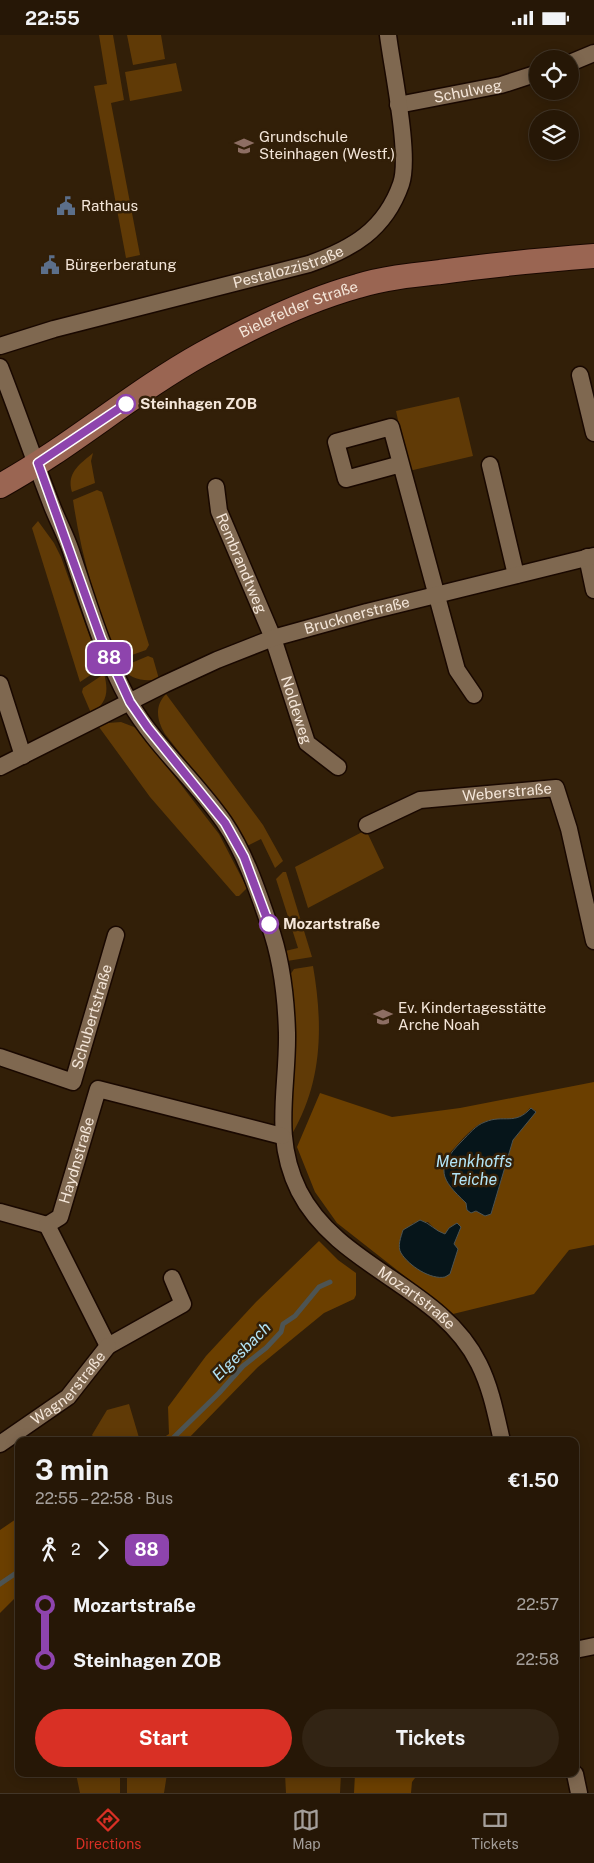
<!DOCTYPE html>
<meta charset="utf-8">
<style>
body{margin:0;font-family:"Public Sans",sans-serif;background:#322414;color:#f1f3f6;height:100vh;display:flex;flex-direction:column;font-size:19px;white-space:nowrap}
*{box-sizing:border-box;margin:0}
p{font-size:16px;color:#a49f9b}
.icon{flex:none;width:28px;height:28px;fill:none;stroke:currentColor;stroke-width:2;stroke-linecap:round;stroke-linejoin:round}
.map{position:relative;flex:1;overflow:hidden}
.side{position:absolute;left:15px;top:1402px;width:564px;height:340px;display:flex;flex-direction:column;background:#261706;border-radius:10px;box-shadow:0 2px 12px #0003,0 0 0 1px #423628}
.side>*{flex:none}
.badge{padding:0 10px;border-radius:8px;font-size:18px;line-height:32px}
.tools{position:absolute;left:529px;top:15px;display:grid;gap:10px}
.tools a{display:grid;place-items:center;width:50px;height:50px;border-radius:50%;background:#261706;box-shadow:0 2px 12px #0003,0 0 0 1px #423628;font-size:25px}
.map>.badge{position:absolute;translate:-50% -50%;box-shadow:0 0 0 2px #fff}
.legs{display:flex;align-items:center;gap:8px;height:55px;padding:0 20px;font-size:16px}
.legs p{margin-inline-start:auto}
.summary{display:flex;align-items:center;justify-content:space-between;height:85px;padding:0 20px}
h1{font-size:28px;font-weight:700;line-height:38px}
.cta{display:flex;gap:10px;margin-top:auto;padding:10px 20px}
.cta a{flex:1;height:58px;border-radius:30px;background:#d93025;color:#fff;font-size:20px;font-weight:700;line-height:58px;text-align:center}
.cta a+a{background:#322414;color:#f1f3f6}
ul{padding:0 20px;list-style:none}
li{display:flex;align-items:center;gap:18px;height:55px;font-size:19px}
li i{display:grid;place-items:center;width:8px;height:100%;margin:0 6px;background:currentColor}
li i::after{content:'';width:12px;height:12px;margin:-6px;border:4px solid;border-radius:50%;background:#261706}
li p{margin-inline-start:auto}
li:first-child i{background:linear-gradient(#0000 50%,currentColor 0)}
li:last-child i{background:linear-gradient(currentColor 50%,#0000 0)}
.status{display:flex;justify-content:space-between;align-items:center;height:35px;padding:0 25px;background:#261706;direction:ltr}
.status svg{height:14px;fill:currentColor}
.tab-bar{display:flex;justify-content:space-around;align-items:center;height:70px;border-top:1px solid #423628;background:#261706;font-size:14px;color:#a49f9b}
.tab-bar a{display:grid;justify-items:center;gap:2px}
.tab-bar .on{color:#d93025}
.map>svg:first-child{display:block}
.green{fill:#603a06}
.forest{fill:#6b3f00;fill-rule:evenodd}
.water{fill:#06151a;stroke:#4d5453}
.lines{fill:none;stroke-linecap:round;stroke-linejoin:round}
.stream{stroke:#4d5453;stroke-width:5}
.street-casing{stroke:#190800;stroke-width:19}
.secondary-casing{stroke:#190800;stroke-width:26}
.street{stroke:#7f6850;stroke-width:16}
.secondary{stroke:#9a6552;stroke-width:24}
.line-1-casing{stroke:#fff;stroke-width:11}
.line-1{stroke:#8e44ad;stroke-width:8}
.stop-1-dot{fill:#fff;stroke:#8e44ad;stroke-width:2.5}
.labels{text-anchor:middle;stroke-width:5;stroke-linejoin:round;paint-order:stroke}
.street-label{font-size:15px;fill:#f4e6d9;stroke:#321f08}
.poi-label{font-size:15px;fill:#f4e6d9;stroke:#321f08;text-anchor:start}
.stop-label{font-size:15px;font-weight:bold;fill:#f4e6d9;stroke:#321f08;text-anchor:start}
.water-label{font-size:16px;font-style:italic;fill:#b2e4f7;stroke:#321f08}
</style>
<div class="status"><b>22:55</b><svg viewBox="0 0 49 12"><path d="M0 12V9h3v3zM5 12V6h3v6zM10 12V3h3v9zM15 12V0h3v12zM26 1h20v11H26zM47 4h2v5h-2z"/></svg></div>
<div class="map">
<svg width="594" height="1758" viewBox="0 0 594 1758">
<rect width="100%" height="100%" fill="#321f08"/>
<!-- green -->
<path class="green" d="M99 0H113L124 65 111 68 140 220 126 223 94 51 107 49Z
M127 0H161L165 24 133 30Z
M176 28 182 56 130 66 125 37Z
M459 362 473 421 409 436 396 376Z
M93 418 91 426 95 448 72 457C66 438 80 429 93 418Z
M97 455 102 457 149 610 146 615 118 625C97 573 81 521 73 465Z
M38 486 54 508 61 522 101 633 80 647 32 493Z
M148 621 153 623 159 644C145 647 130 645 122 632Z
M104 639C109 656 107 669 91 678L82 657 83 653Z
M166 659 263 790 283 826 275 833 261 804 247 811 231 783 165 699C157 686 154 671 166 659Z
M121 687 134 692 141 698 219 799 247 853 239 861H236L150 762 99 692 108 688Z
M366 795 384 833 308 873 295 832Z
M283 837H286L312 922 287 926 285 916 298 913 276 844Z
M313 931C323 989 323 1046 292 1099H290V940L294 934Z
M129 1369 140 1406H96L92 1400 107 1375Z
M76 1739H120V1758H80Z
M127 1739H167L164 1758H127Z
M285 1739H341L340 1758H286Z"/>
<!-- forest -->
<path class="forest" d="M594 1047V1210L569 1215 534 1259 453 1279 337 1188 315 1157 297 1112 320 1058 392 1082 460 1073ZM530 1073 536 1076 513 1105 491 1179 467 1175 466 1168 448 1120C458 1110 472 1090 487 1086 506 1081 516 1090 530 1073ZM428 1187 438 1197 455 1202 454 1209 457 1214 412 1188Z
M319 1206 338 1225 356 1238V1260L354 1264 324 1278 258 1332 186 1406H158L169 1399 168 1372 206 1321 256 1267Z
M19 1482V1559L0 1578V1495Z
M355 1739H418L412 1747 411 1758H354Z"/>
<!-- water -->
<path class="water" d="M531 1073 536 1077 513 1105 491 1179 485 1181 476 1176 471 1178 467 1175 466 1168C441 1144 434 1134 462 1106 469 1099 476 1090 485 1087 504 1079 515 1091 531 1073Z
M420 1185C430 1188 435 1196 445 1199L449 1193 457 1188 461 1192 454 1209 458 1214 450 1239 445 1242C431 1245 409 1231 401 1218 397 1211 401 1202 403 1195Z"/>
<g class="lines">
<!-- stream -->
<path class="stream" d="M170 1406 219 1358 243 1331 266 1313 281 1297 283 1289 295 1281 319 1252 330 1247
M0 1549 19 1536"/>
<!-- street casing -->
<g class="street-casing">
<g id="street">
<path d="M570 28 594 18"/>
<path id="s1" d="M398 70 501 50 538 38"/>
<path id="s2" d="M0 311 54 294 309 229C352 214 385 195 401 149 411 121 392 33 388 0"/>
<path id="s3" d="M0 332C18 378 34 425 52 471 58 486 66 501 71 516 88 567 103 619 129 666 154 710 195 745 224 787 245 818 257 854 269 889 281 922 286 962 287 998 288 1054 272 1102 299 1156 338 1233 441 1251 479 1329 491 1353 496 1380 502 1406"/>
<path d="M580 340 594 398"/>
<path d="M401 429 346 444 336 407 391 392 457 635 474 660"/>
<path d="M490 430 516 540"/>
<path id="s4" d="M216 452 219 476 273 603 307 708 338 732"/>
<path d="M587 522 594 555"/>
<path d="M0 649 23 721"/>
<path id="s5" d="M0 732 165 649 217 625 273 603 367 577 594 521"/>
<path id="s6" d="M367 790 420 765 556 753 569 794 594 906"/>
<path id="s7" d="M0 1022 73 1047 116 900"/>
<path d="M0 1177 47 1190"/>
<path id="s8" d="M172 1243 183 1269 108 1311 47 1190 60 1182 98 1054 282 1101"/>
<path id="s9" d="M0 1409 68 1362 108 1311"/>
<path d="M575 1615 594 1611"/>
<path d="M575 1739 579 1758"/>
</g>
</g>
<!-- secondary casing -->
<g class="secondary-casing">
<g id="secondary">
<path id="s10" d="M0 451C71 412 132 358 202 319 251 292 304 266 358 251 384 243 413 240 440 237 491 230 542 225 594 221"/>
</g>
</g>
<!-- street -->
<use href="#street" class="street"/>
<!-- secondary -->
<use href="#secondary" class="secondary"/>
</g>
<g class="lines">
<!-- line-1 casing -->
<g class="line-1-casing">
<path id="line-1" d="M126 369 38 428 101 604 130 667 148 693 225 788 244 822 269 889"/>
</g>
<!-- line-1 -->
<use href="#line-1" class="line-1"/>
</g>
<!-- icons -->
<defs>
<g id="school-bare" transform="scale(1.5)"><path d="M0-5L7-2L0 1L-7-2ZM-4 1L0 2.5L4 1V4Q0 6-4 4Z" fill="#8d6e63" stroke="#321f08" stroke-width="2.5" paint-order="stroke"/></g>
<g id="civic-bare" transform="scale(1.5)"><path d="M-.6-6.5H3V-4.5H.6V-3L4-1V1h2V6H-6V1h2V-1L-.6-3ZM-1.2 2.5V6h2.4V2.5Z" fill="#5c6f8a" stroke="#321f08" stroke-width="2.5" paint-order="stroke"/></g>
</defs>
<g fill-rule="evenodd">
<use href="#school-bare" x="244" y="111"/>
<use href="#civic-bare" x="66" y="171"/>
<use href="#civic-bare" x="50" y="230"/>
<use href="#school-bare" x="383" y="982"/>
</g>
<!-- markers -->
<g class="stop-1-dot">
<circle cx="126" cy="369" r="9"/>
<circle cx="269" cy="889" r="9"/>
</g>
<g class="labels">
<!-- street labels -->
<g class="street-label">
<text dy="5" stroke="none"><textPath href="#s1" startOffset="71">Schulweg</textPath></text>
<text dy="5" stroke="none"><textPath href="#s2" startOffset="299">Pestalozzistraße</textPath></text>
<text dy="5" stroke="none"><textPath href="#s10" startOffset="348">Bielefelder Straße</textPath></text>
<text dy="5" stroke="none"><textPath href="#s4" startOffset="81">Rembrandtweg</textPath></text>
<text dy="5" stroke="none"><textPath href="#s5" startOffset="389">Brucknerstraße</textPath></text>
<text dy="5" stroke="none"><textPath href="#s4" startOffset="238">Noldeweg</textPath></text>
<text dy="5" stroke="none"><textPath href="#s6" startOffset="146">Weberstraße</textPath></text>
<text dy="5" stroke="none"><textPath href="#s7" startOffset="145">Schubertstraße</textPath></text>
<text dy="5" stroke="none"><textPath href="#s8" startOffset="324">Haydnstraße</textPath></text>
<text dy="5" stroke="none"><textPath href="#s3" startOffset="1056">Mozartstraße</textPath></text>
<text dy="5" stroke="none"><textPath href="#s9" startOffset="89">Wagnerstraße</textPath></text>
</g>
<!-- poi labels -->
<g class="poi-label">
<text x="259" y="107">Grundschule<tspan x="259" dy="17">Steinhagen (Westf.)</tspan></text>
<text x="81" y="176">Rathaus</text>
<text x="65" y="235">Bürgerberatung</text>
<text x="398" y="978">Ev. Kindertagesstätte<tspan x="398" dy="17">Arche Noah</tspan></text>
</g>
<!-- stop labels -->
<g class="stop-label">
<text x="140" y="374">Steinhagen ZOB</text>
<text x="283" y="894">Mozartstraße</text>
</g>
<!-- water labels -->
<g class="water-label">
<text x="474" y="1132">Menkhoffs<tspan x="474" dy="18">Teiche</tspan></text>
<text transform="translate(241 1316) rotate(-45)" y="6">Elgesbach</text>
</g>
</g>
</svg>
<div class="tools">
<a><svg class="icon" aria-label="locate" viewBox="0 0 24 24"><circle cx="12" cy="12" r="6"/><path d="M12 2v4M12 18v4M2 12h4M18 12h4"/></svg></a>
<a><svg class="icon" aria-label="layers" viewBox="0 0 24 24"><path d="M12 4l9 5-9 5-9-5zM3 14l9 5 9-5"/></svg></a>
</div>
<b class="badge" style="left:109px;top:623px;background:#8e44ad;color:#fff">88</b>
<section class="side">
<div class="summary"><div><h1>3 min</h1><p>22:55 – 22:58 · Bus</p></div><b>€1.50</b></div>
<div class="legs"><svg class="icon" aria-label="walk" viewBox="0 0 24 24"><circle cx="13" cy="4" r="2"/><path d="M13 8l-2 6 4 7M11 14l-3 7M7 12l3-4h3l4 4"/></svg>2<svg class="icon" aria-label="forward" viewBox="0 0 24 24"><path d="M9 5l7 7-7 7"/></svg><b class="badge" style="background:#8e44ad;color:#fff">88</b></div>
<ul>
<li><i style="color:#8e44ad"></i><b>Mozartstraße</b><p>22:57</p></li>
<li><i style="color:#8e44ad"></i><b>Steinhagen ZOB</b><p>22:58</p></li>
</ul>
<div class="cta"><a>Start</a><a>Tickets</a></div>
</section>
</div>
<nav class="tab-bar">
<a class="on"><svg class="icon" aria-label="directions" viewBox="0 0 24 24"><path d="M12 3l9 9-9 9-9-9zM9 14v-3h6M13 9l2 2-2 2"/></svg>Directions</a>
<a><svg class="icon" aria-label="map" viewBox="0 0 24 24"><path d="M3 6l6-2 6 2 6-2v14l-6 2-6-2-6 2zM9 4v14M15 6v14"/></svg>Map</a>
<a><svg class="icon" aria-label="tickets" viewBox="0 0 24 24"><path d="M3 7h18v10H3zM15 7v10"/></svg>Tickets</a>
</nav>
